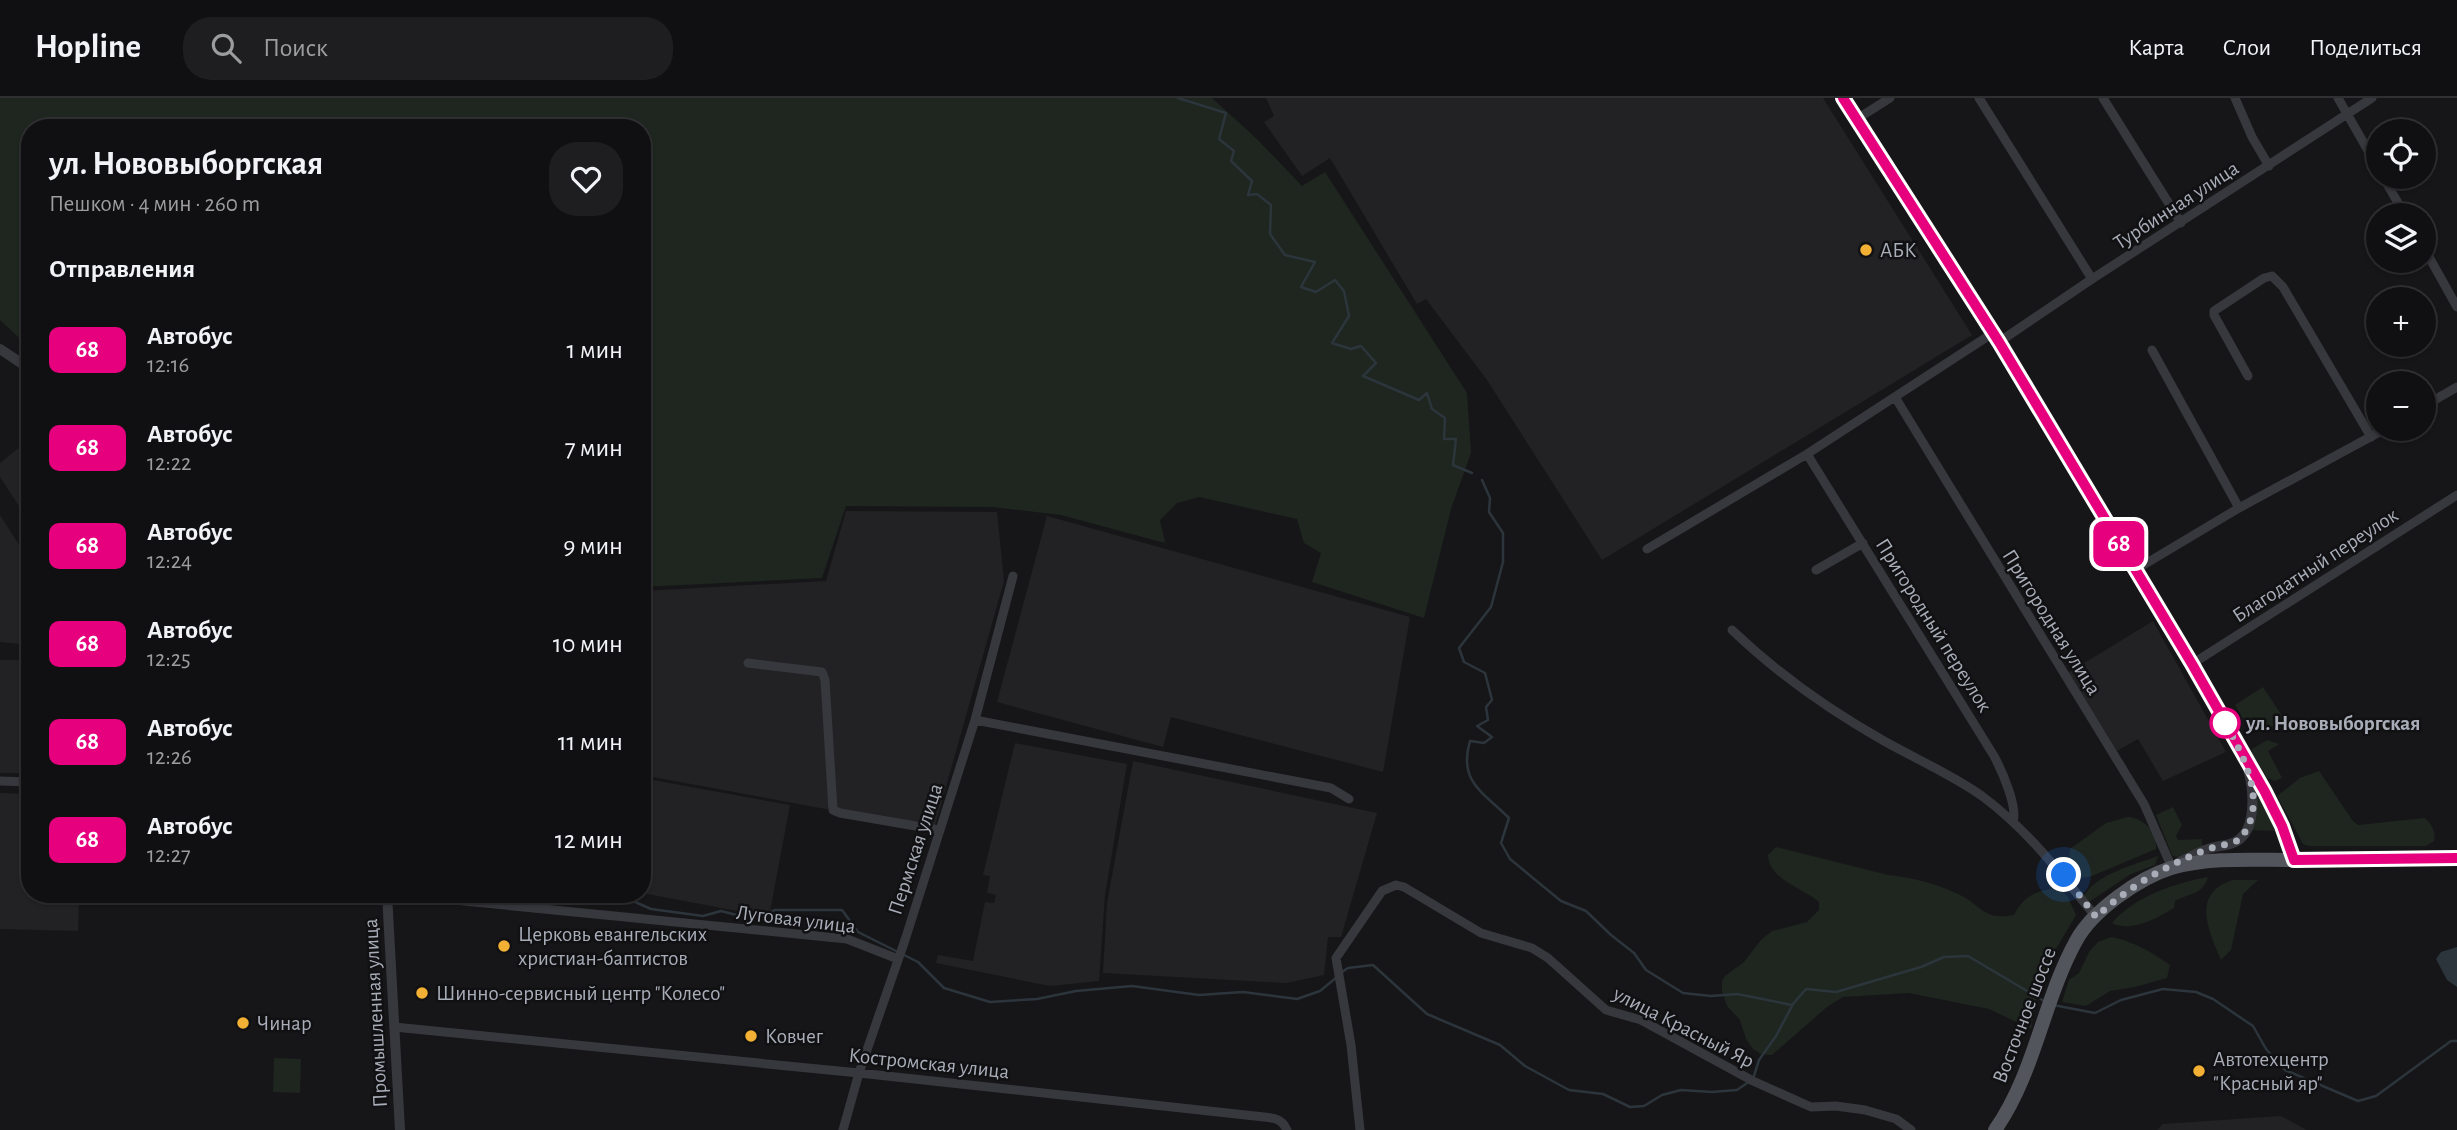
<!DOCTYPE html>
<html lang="ru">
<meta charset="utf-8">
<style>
body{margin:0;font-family:"Alegreya Sans",sans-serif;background:#1e1e20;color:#f1f3f6;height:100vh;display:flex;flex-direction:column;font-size:26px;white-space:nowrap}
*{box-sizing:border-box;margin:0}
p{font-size:23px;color:#9c9d9f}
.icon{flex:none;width:38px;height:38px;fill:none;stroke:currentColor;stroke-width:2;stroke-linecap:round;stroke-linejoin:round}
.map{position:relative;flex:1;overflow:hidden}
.panel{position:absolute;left:21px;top:21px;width:630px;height:784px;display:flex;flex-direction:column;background:#101012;border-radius:28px;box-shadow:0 2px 5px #0004,0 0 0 2px #303032}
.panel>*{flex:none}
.badge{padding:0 14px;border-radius:10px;font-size:24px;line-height:46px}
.fabs{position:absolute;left:2366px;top:21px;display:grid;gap:14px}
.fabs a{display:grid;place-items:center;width:70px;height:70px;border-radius:50%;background:#101012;box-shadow:0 2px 5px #0004,0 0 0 2px #303032;font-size:35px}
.you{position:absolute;width:35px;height:35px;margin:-18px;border:5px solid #fff;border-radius:50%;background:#1a73e8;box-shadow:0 0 0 10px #1a73e833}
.map>.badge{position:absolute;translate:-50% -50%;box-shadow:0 0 0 4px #fff}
h2{padding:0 28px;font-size:26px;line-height:63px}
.round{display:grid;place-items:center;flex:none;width:74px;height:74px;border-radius:28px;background:#1e1e20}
.headline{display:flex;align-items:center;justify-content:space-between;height:119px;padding:0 28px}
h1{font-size:33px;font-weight:700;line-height:52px}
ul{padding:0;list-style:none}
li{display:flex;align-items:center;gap:21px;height:98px;padding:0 28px}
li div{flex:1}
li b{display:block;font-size:26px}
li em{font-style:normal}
li .badge{min-width:77px;font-weight:700;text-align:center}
header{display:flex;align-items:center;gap:42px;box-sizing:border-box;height:98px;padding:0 35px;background:#101012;border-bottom:2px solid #303032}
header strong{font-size:33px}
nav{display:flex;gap:38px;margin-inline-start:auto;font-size:24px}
.search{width:490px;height:63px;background:#1e1e20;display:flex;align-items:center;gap:18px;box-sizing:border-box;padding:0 24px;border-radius:28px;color:#9c9d9f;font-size:26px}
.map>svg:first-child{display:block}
.built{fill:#222225}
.green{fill:#1e261f}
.water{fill:#2c353c}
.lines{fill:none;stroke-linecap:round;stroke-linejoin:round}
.stream{stroke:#2c353c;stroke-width:2.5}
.minor{stroke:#37383d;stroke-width:9}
.tertiary{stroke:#37383d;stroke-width:10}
.primary{stroke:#53555c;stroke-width:14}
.line-casing{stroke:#fff;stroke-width:16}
.line{stroke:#e6007e;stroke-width:10}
.walk{stroke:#a8adb8;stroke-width:7;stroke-dasharray:0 12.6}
.poi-dot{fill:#f2b134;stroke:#111113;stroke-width:2.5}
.stop-dot{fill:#fff;stroke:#e6007e;stroke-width:3.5}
.labels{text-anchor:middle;stroke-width:5;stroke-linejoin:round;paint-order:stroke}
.street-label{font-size:21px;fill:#a8adb8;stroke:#111113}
.poi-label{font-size:21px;fill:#a8adb8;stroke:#111113;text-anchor:start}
.stop-label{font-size:21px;font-weight:bold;fill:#a8adb8;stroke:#111113;text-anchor:start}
</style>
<header>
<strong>Hopline</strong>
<div class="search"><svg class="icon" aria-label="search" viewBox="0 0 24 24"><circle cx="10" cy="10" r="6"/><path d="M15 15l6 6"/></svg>Поиск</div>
<nav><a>Карта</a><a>Слои</a><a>Поделиться</a></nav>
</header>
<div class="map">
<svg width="2457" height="1032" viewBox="0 0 2457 1032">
<rect width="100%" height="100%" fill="#161618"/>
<!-- built -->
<path class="built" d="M1266 0H1823L1972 237 1602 462 1487 282 1426 201 1417 206 1330 60 1302 78 1264 24 1274 18Z
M26 344 30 345V425L0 379V365Z
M846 413 997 414 1004 483 934 731 642 677V493L826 483Z
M0 417 30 464V547L0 544Z
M1047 418 1410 519 1383 674 1171 619 1163 649 997 604Z
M2153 523 2226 654 2163 683 2138 641 2117 653 2068 575Z
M0 562H30V675H0Z
M1015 645 1127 666 1105 797 1099 883 1050 888 936 865 938 857 973 863 985 804 994 805 996 797 987 795 990 778 983 777Z
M1133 663 1377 715 1341 839H1328L1324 877 1287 885 1103 875 1107 805Z
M642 680 790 707 769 819 642 795Z
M0 695 30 696V796H79L78 833 0 831Z
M2281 1018 2307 1032H2157L2163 1026Z"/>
<!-- green -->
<path class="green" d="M0 0H1212L1257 41 1302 88 1325 74 1467 295 1471 355 1451 411 1424 520 1312 484 1321 455 1304 445 1297 421 1199 399 1177 405 1160 422 1165 445 1061 417 992 409 846 408 822 480 642 489V30H30V250L0 222Z
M2263 589 2285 622 2277 623V628L2266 629 2265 625 2249 631 2235 607Z
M2267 642 2279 646 2268 653 2282 680 2275 683 2267 680 2252 655V651Z
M2319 673 2353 723 2358 727 2425 720C2432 727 2436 733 2434 743L2426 748H2309L2303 746 2277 698 2300 680Z
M2259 693 2275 733 2251 732Z
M2173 709 2182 727 2176 738 2178 742 2202 741V750L2176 759 2172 757 2156 717Z
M2128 719C2144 720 2158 735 2156 751L2092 778C2080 782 2073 777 2068 766L2070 751 2106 725Z
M1776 749 1888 777C1911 779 1937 786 1958 796 1981 806 1982 823 2014 817 2024 798 2037 791 2059 791L2068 799 2076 817 2050 861 2038 894 2031 931 1989 911 1909 895 1843 899 1827 909 1772 957 1761 956 1753 951 1746 941 1740 922 1727 908 1722 893V883L1725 878 1744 864 1761 842 1772 833 1807 824 1819 812V804C1803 790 1769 782 1768 757Z
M2158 758 2155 767 2131 776 2089 804 2082 802C2093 776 2134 767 2158 758Z
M2208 779C2203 797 2189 795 2175 803L2174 810C2157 820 2132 835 2112 825 2135 798 2175 785 2208 779Z
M2233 782H2258L2243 796 2231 852 2221 862C2208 832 2191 795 2233 782Z
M2111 839C2133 843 2152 854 2170 867L2167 880 2135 889 2110 893 2086 908 2062 904 2069 882 2079 875 2089 854 2098 844Z
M274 960 301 961 300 995 273 994Z"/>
<!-- water -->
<path class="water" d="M2457 849V889L2447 882 2436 861 2441 854Z"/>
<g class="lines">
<!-- stream -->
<path class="stream" d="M1178 0 1226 15 1219 41 1234 53 1231 63 1252 83 1248 97 1257 96 1271 107 1270 136 1285 157 1315 164 1301 189 1316 194 1335 182 1344 193 1349 218 1332 245 1351 251 1361 248 1376 265 1363 278 1419 302 1427 295 1432 311 1445 320 1444 341H1456L1453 367 1472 375
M1482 382 1490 400 1489 414 1503 435V464L1491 509 1459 550 1464 564 1485 575 1492 602 1486 609 1488 622 1477 628 1492 639 1484 645 1470 643C1458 684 1483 694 1509 720L1501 745 1510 761 1561 803 1586 813 1611 837 1634 855 1646 872 1683 895 1711 898 1737 896 1792 907 1806 891 1836 894 1921 869 1944 859 1968 858 2044 903
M617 796 651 811 703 818 721 813 752 821 775 812H842L858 834 918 864 944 890 990 904 1037 901 1076 893 1132 888 1199 897 1243 894 1297 901 1320 893 1337 879
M1342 874 1348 870 1373 867 1427 916 1500 947 1525 968 1569 992 1603 996 1630 1009 1644 1008 1662 997 1681 992 1712 994 1737 992 1753 981 1759 962 1776 938 1792 908
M2053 907 2095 915 2121 902 2163 891 2196 894 2213 901 2253 928 2266 951 2285 972 2358 1003 2376 998 2451 943H2457"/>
<!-- minor -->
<path class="minor" d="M1979 0 2092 181
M2103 0 2181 125
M2235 0 2252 39 2269 68
M2338 0 2378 70
M1857 21 1890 0
M2383 79 2401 110
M2424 150 2457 209
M1999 244 2092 181 2372 0
M2152 252 2239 410
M2248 278 2214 217V213L2264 180 2272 178 2283 189 2371 339
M1895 299 2144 706 2172 770
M2424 308 2457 289
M1807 356 1994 658C2002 673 2018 709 2013 724
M1647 451 1807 356 1993 235
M1816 472 1863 445
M2135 472 2239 410 2385 331
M1732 532C1777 575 1829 612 1884 643 1916 661 1951 676 1982 698 2029 733 2059 774 2096 819
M748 565 822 574 825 582 833 712 840 715 939 732
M2192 566 2457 397
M975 622 1331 690 1349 701
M0 683 30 684
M393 796 847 841 898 861
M394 929 859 975 1264 1019C1275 1020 1282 1021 1287 1032
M843 1032 859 975 905 842 975 622 1013 478
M1360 1032 1351 947 1336 860 1382 793 1396 787 1404 789 1481 835 1532 850 1548 860 1606 912 1641 922 1753 983 1811 1009 1836 1008 1865 1012 1896 1021 1911 1032"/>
<!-- tertiary -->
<path class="tertiary" d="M1843 0 1999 244 2192 566 2265 694 2282 728 2294 762
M0 251 30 271
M2181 763C2191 759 2200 753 2211 750 2220 747 2229 748 2237 743 2258 730 2253 690 2248 670
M387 796 400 1032"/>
<!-- primary -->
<path class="primary" d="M1995 1032C2035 975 2043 903 2076 843 2092 813 2139 780 2171 770 2210 759 2252 762 2293 762 2347 762 2402 761 2457 760"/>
</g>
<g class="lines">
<!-- line casing -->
<g class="line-casing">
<path id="line" d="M1843 0 1999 244 2192 566 2265 694 2282 728 2294 762 2457 760"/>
</g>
<!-- line -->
<use href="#line" class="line"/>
<!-- walk -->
<path class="walk" d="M2064 777 2096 819C2127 790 2163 769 2203 753 2215 748 2227 747 2239 742 2271 706 2242 655 2223 621L2225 625"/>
</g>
<!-- markers -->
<g class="poi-dot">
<circle cx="1866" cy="152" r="7"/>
<circle cx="504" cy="848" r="7"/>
<circle cx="422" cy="895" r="7"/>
<circle cx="243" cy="925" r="7"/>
<circle cx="751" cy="938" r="7"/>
<circle cx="2199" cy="973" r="7"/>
</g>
<circle class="stop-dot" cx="2225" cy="625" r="14"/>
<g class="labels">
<!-- street labels -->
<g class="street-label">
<text transform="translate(2176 107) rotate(-33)" y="7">Турбинная улица</text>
<text transform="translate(2315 467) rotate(-33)" y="7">Благодатный переулок</text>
<text transform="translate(2052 524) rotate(58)" y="7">Пригородная улица</text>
<text transform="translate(1934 527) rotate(58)" y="7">Пригородный переулок</text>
<text transform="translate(915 751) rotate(-72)" y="7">Пермская улица</text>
<text transform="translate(796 821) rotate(7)" y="7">Луговая улица</text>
<text transform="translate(375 915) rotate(-93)" y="7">Промышленная улица</text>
<text transform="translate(2024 917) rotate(-69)" y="7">Восточное шоссе</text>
<text transform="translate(1684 929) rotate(27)" y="7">улица Красный Яр</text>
<text transform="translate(929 965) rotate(6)" y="7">Костромская улица</text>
</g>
<!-- poi labels -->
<g class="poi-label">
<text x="1880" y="159">АБК</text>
<text x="518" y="843">Церковь евангельских<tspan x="518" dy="24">христиан-баптистов</tspan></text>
<text x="436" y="902">Шинно-сервисный центр "Колесо"</text>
<text x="257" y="932">Чинар</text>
<text x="765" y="945">Ковчег</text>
<text x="2213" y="968">Автотехцентр<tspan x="2213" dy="24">"Красный яр"</tspan></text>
</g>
<!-- stop labels -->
<g class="stop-label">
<text x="2246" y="632">ул. Нововыборгская</text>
</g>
</g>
</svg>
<div class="fabs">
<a><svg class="icon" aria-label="locate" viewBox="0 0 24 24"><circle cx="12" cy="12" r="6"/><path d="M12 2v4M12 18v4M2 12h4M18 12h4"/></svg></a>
<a><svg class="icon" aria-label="layers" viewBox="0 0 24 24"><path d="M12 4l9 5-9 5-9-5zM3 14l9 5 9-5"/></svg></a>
<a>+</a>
<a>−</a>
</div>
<div class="you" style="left:2064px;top:777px"></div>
<b class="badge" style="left:2119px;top:446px;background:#e6007e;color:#fff">68</b>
<section class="panel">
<div class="headline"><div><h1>ул. Нововыборгская</h1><p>Пешком · 4 мин · 260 m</p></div><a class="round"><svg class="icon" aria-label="heart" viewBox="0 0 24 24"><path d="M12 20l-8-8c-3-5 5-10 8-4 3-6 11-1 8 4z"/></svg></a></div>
<h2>Отправления</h2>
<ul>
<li><span class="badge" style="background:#e6007e;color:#fff">68</span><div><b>Автобус</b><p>12:16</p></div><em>1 мин</em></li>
<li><span class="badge" style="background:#e6007e;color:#fff">68</span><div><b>Автобус</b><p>12:22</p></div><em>7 мин</em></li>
<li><span class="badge" style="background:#e6007e;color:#fff">68</span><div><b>Автобус</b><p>12:24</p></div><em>9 мин</em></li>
<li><span class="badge" style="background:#e6007e;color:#fff">68</span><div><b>Автобус</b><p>12:25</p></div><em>10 мин</em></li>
<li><span class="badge" style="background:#e6007e;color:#fff">68</span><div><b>Автобус</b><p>12:26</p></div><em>11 мин</em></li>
<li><span class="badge" style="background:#e6007e;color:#fff">68</span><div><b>Автобус</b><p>12:27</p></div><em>12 мин</em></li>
</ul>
</section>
</div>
